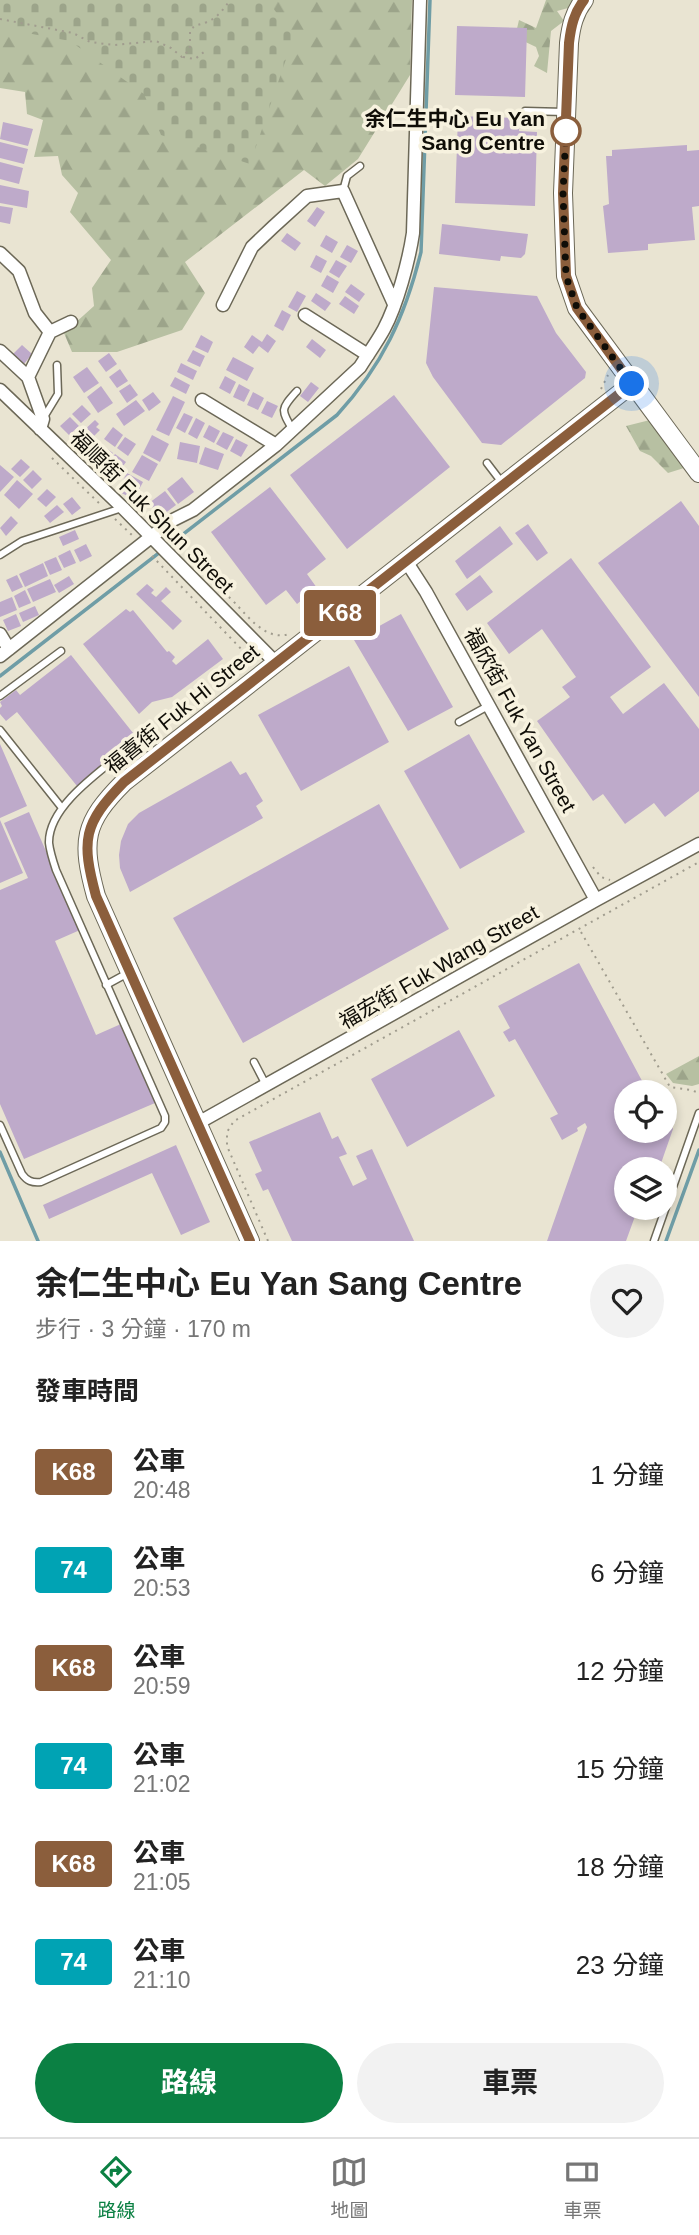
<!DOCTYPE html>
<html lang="zh-TW">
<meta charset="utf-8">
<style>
body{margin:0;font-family:Helvetica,"Noto Sans TC",sans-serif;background:#f2f2f2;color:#222;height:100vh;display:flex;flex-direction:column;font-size:26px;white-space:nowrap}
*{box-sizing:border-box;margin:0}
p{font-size:23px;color:#767676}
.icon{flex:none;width:38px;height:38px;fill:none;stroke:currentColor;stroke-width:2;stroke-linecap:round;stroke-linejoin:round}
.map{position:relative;height:1241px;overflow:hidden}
.panel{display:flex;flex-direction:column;background:#fff;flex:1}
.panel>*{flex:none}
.badge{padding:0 14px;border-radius:5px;font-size:24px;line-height:46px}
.controls{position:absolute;left:614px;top:1080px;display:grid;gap:14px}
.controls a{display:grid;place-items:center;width:63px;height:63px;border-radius:50%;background:#fff;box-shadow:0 4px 10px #0003;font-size:35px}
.you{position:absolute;width:35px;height:35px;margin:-18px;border:5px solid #fff;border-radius:50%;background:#1a73e8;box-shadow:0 0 0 10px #1a73e833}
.map>.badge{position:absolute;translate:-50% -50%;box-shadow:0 0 0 4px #fff}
h2{padding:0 35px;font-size:26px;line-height:63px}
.round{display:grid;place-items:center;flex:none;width:74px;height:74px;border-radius:37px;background:#f2f2f2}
.head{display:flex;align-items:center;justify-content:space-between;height:119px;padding:0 35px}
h1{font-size:33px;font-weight:700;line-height:52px}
.action{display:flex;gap:14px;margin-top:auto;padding:14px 35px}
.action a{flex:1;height:80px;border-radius:42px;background:#0b8043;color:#fff;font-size:28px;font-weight:700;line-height:80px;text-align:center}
.action a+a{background:#f2f2f2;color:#222}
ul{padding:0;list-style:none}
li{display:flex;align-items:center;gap:21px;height:98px;padding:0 35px}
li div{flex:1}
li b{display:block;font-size:26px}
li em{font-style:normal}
li .badge{min-width:77px;font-weight:700;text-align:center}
.dock{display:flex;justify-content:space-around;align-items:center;height:98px;border-top:2px solid #e0e0e0;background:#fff;font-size:19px;color:#767676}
.dock a{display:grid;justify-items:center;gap:4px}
.dock .on{color:#0b8043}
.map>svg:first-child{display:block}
.forest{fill:url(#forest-firs)}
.cemetery{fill:url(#cemetery-stones)}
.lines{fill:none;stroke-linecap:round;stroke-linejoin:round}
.stream{stroke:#6f9da6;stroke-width:3.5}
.building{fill:#beaaca}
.lane-casing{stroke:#6c6857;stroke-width:9}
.street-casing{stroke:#6c6857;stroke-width:15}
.secondary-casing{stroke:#6c6857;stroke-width:20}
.path{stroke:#a09c8e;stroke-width:2;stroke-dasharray:2 5;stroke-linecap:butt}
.lane{stroke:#fff;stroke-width:6}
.street{stroke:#fff;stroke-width:12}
.secondary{stroke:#fff;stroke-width:18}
.line-casing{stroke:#fff;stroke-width:16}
.line{stroke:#8b5e3c;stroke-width:10}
.walk{stroke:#0f0d07;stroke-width:7;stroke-dasharray:0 12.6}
.stop-dot{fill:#fff;stroke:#8b5e3c;stroke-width:3.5}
.labels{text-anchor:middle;stroke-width:7;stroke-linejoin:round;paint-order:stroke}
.stop-label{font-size:21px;font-weight:bold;fill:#0f0d07;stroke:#f7f2df;text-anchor:end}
.street-label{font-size:21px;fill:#0f0d07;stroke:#f7f2df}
</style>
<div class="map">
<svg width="699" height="1241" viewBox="0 0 699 1241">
<defs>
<pattern id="forest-firs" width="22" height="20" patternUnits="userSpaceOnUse" patternTransform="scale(1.75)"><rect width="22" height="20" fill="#b7c0a2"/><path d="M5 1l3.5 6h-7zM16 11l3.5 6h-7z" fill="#9ca48a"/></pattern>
<pattern id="cemetery-stones" width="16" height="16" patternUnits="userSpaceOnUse" patternTransform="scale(1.75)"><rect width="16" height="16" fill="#b7c0a2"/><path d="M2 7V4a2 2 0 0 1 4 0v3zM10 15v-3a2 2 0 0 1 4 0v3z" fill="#9ca48a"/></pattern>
</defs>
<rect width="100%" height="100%" fill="#e9e4d2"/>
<!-- forest -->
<path class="forest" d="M0 0H412L410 75 358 159 325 186 304 170 185 262 205 293 182 330 117 352H72L64 333 94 306 92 288 111 260 70 212 78 193 62 175 58 156 34 157 43 120 27 114 25 92 0 88Z
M546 0H574L572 7 557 11 564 21 551 31 547 73 534 66 539 56 536 47 515 37 519 20 536 28Z
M666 416 683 441 684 468 668 473 651 456 640 451 626 426Z
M699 1056V1084L692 1086 673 1083 666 1074Z"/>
<!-- cemetery -->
<path class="cemetery" d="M0 0H267L294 36 250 164 161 135 144 94 70 41 0 28Z"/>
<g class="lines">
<!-- stream -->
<path class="stream" d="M0 676 337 415C382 366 405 317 421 252L430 0
M0 1152 38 1241
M666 1241 699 1150"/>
</g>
<!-- building -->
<path class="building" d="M457 26 527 28 525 97 455 95Z
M458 116 520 118 519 131 537 132 535 206 455 203Z
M3 122 33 129 28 146 0 139Z
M0 142 28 149 24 164 0 158Z
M687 145V151L699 150V206L692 207 695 240 648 244V250L608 253 603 206 609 204 606 156H612V150Z
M0 162 23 168 19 184 0 179Z
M0 185 29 191 27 208 0 203Z
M0 206 13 208 10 224 0 222Z
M317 207 325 212 315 227 307 221Z
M442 224 528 234 525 254 521 258 501 256 500 261 439 254Z
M287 233 301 243 295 251 281 241Z
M326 235 338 242 332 253 320 246Z
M347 245 358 251 351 263 340 257Z
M316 255 327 261 321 273 310 267Z
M336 260 347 266 339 278 329 272Z
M327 275 339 282 333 293 321 286Z
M351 284 365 294 359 302 345 292Z
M434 287 537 296 556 333 586 372 585 378 501 445 482 443 433 377 426 363Z
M297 291 306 296 297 312 288 307Z
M316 293 331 303 325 311 311 301Z
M345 296 359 306 354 314 339 304Z
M282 310 291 315 283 331 274 326Z
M267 334 276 341 268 353 259 346 253 354 244 347 252 335 262 342Z
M201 335 213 342 208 353 195 347Z
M312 339 326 350 320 358 306 347Z
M22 345 32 354 24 364 13 354Z
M193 350 205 356 200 367 187 361Z
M109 353 117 364 106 372 98 361Z
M233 357 254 368 247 381 226 370Z
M181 363 197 371 193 380 177 372Z
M87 367 99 383 84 393 73 377Z
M120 369 128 381 117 388 109 377Z
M225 376 236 382 230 394 219 388Z
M175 377 190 385 186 394 170 386Z
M311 382 319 388 308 402 300 396Z
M130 384 138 395 127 403 119 391Z
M239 384 250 390 244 402 233 397Z
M101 386 113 403 98 413 87 397Z
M153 392 161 402 149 411 142 400Z
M253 392 264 398 258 410 247 405Z
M394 395 450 467 347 549 290 475Z
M173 396 185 402 169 436 156 430Z
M136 400 145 411 124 426 116 414Z
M267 401 278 406 272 418 261 413Z
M82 405 91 414 81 423 72 414Z
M184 413 193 417 185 433 176 428Z
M70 417 79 426 69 435 60 426Z
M196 418 205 423 197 439 188 434Z
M95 420 99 424 96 427 100 430 90 440 82 432Z
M209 425 220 431 214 443 203 437Z
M113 427 123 435 115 447 104 439Z
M223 432 234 437 227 450 216 444Z
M80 435 92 447 85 454 73 441Z
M152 435 169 444 160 462 143 453Z
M125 437 136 444 128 456 117 448Z
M236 439 248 445 241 457 230 451Z
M180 442 200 446 197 463 177 459Z
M102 445 113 453 105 464 94 457Z
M205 447 224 454 218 470 199 464Z
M115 454 126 462 117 474 106 466Z
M142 455 158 464 149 481 132 472Z
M21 459 30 467 20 477 11 469Z
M0 465 14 477 0 492Z
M33 470 42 479 32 489 23 480Z
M127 473 143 482 134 499 117 491Z
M182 477 194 492 178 504 167 489Z
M17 480 33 494 19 509 4 495Z
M270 487 326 559 307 574 317 588 297 604 286 590 266 605 211 532Z
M47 489 56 497 46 507 37 499Z
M165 491 176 505 160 517 149 503Z
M72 497 81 508 72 515 63 504Z
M681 501 699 526V697L598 563Z
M57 505 64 512 50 523 44 516Z
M11 516 18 523 6 536 0 528Z
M528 524 548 553 537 561 515 533Z
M500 526 513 544 467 579 455 561Z
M75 530 79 539 63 546 59 537Z
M86 544 92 556 80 562 74 550Z
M70 550 76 563 64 568 58 556Z
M56 557 62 570 50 575 44 562Z
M571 558 651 667 610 697 623 714 664 683 699 729V791L665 817 654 803 625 824 603 794 593 801 537 721 570 697 562 687 576 677 542 629 509 654 487 623Z
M43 563 48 576 25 587 19 574Z
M17 575 23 587 12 592 6 580Z
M480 575 493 592 467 611 455 594Z
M69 576 74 584 59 593 54 585Z
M50 579 56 592 33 602 27 589Z
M147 584 154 590 151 593 156 597 166 587 171 592 161 601 182 621 173 630 136 594Z
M25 590 31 603 19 608 14 596Z
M12 597 17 610 0 617V602Z
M35 606 39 615 23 622 19 613Z
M126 609 130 612 133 610 167 652 169 651 175 657 172 661 176 665 208 639 223 659 172 697 152 702 139 714 83 644Z
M16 614 21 626 8 631 3 620Z
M401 614 453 707 408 731 354 640Z
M71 655 137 738 77 786 17 712 6 721 0 714V708L2 706 0 702 16 690 20 695Z
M349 666 389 742 301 791 258 715Z
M469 734 525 832 460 869 404 771Z
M0 744 27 806 0 818Z
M231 761 240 775 246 772 263 801 256 806 263 818 130 892 120 868 119 855 121 841 128 824 139 813Z
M379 804 449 929 243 1043 173 918Z
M29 812 80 930 55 941 96 1035 121 1024 155 1103 24 1159 0 1104V890L28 878 4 823Z
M0 820 23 873 0 883Z
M579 963 648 1092H626V1130H665V1114L673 1129 659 1169H626V1208H638L626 1241H547L587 1127 585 1123 577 1128 578 1131 562 1140 550 1118 558 1114 515 1039 509 1042 503 1032 510 1028 498 1006Z
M459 1030 495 1096 407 1147 371 1079Z
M320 1112 332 1139 338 1136 347 1154 339 1157 353 1186 367 1179 356 1156 372 1149 414 1241H292L268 1189 263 1191 255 1174 262 1171 249 1142Z
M176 1145 210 1222 181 1235 152 1173 49 1219 43 1205Z"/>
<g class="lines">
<!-- lane casing -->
<g class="lane-casing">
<path id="lane" d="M525 111 565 112
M343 191 347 176 360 166
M44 417 58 394 57 365
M293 430C280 409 281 409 297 391
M487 463 503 484
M0 555 22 541 122 508
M0 696 61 651
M459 722 488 706
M0 730 62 808
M106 985 128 973
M254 1062 266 1085
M0 1125 22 1174C27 1181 32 1183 41 1182L161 1128 165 1122V1116L56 870C53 861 50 852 49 843 48 805 104 769 130 747
M654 1241 699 1113"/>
</g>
<!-- street casing -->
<g class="street-casing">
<path id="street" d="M0 253 19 271 35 313 50 332
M223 305 252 247 273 227 307 196 343 191 394 304
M305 315 368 355
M0 351 28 377
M0 390 123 508 276 663
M202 400 276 445
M40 429 43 419 28 377 50 332 71 322
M406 561 426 592 596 900
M0 634 9 649
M0 656 151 537 173 520 193 510 276 445 360 367C368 354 377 342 384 329 397 305 409 260 413 233L420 0
M198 1123 596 900 699 844"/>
</g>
<!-- secondary casing -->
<g class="secondary-casing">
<path id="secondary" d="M584 0C574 13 571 26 569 43L563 193 566 276 577 308 699 473
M250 1241 96 896C81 841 83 823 124 782L632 384"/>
</g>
<!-- path -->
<path class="path" d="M0 19 73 33 90 42 114 45 156 41 171 48 182 57 190 49V30C196 24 200 25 207 22 217 18 224 9 230 0
M183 57 195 59 204 52
M601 389 608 375
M52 458 101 505
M115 519 134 537
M152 556 245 653 248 651
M229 597C245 612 264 642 289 634
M593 867 601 877 610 880
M581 932 670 1087 691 1090 699 1093
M268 1241 227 1146V1132L234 1121 699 862"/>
<!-- lane -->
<use href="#lane" class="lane"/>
<!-- street -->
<use href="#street" class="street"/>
<!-- secondary -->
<use href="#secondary" class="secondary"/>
</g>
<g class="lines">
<!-- line casing -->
<g class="line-casing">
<path id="line" d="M250 1241 96 896C81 840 83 824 124 782L632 384 577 308 566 276 563 193 569 43C571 26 574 13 584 0"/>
</g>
<!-- line -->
<use href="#line" class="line"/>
<!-- walk -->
<path class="walk" d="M566 131 563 193 566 276 577 308 632 384"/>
</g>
<!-- markers -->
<circle class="stop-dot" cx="566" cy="131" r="14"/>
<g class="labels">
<!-- stop labels -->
<g class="stop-label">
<text x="545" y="126">余仁生中心 Eu Yan<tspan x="545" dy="24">Sang Centre</tspan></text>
</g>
<!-- street labels -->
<g class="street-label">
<text transform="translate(152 512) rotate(45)" y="7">福順街 Fuk Shun Street</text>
<text transform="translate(182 709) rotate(-39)" y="7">福喜街 Fuk Hi Street</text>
<text transform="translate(520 720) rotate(61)" y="7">福欣街 Fuk Yan Street</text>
<text transform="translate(439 967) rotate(-30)" y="7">福宏街 Fuk Wang Street</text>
</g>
</g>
</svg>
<div class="controls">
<a><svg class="icon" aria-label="locate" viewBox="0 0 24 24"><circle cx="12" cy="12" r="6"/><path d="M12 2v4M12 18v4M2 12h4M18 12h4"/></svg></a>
<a><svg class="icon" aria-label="layers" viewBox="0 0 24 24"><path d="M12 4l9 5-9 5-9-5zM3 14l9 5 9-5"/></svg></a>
</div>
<div class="you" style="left:632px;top:384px"></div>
<b class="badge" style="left:340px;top:613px;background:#8b5e3c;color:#fff">K68</b>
</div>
<section class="panel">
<div class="head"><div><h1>余仁生中心 Eu Yan Sang Centre</h1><p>步行 · 3 分鐘 · 170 m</p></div><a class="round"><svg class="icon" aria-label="heart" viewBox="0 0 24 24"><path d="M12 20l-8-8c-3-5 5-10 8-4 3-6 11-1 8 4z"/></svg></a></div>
<h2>發車時間</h2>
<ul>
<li><span class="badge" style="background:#8b5e3c;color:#fff">K68</span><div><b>公車</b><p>20:48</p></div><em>1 分鐘</em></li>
<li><span class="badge" style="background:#00a3b4;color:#fff">74</span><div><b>公車</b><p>20:53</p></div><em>6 分鐘</em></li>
<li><span class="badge" style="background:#8b5e3c;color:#fff">K68</span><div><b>公車</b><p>20:59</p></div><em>12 分鐘</em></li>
<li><span class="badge" style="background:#00a3b4;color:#fff">74</span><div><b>公車</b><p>21:02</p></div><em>15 分鐘</em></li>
<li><span class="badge" style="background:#8b5e3c;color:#fff">K68</span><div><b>公車</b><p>21:05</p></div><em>18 分鐘</em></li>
<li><span class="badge" style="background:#00a3b4;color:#fff">74</span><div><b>公車</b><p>21:10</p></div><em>23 分鐘</em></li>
</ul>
<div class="action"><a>路線</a><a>車票</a></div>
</section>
<nav class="dock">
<a class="on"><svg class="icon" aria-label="directions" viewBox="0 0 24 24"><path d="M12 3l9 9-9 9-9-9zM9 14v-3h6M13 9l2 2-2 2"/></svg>路線</a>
<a><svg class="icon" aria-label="map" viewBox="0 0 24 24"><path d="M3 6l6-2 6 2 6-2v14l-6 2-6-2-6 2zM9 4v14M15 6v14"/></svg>地圖</a>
<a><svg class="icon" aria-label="tickets" viewBox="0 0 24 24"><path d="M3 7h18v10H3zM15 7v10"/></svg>車票</a>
</nav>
